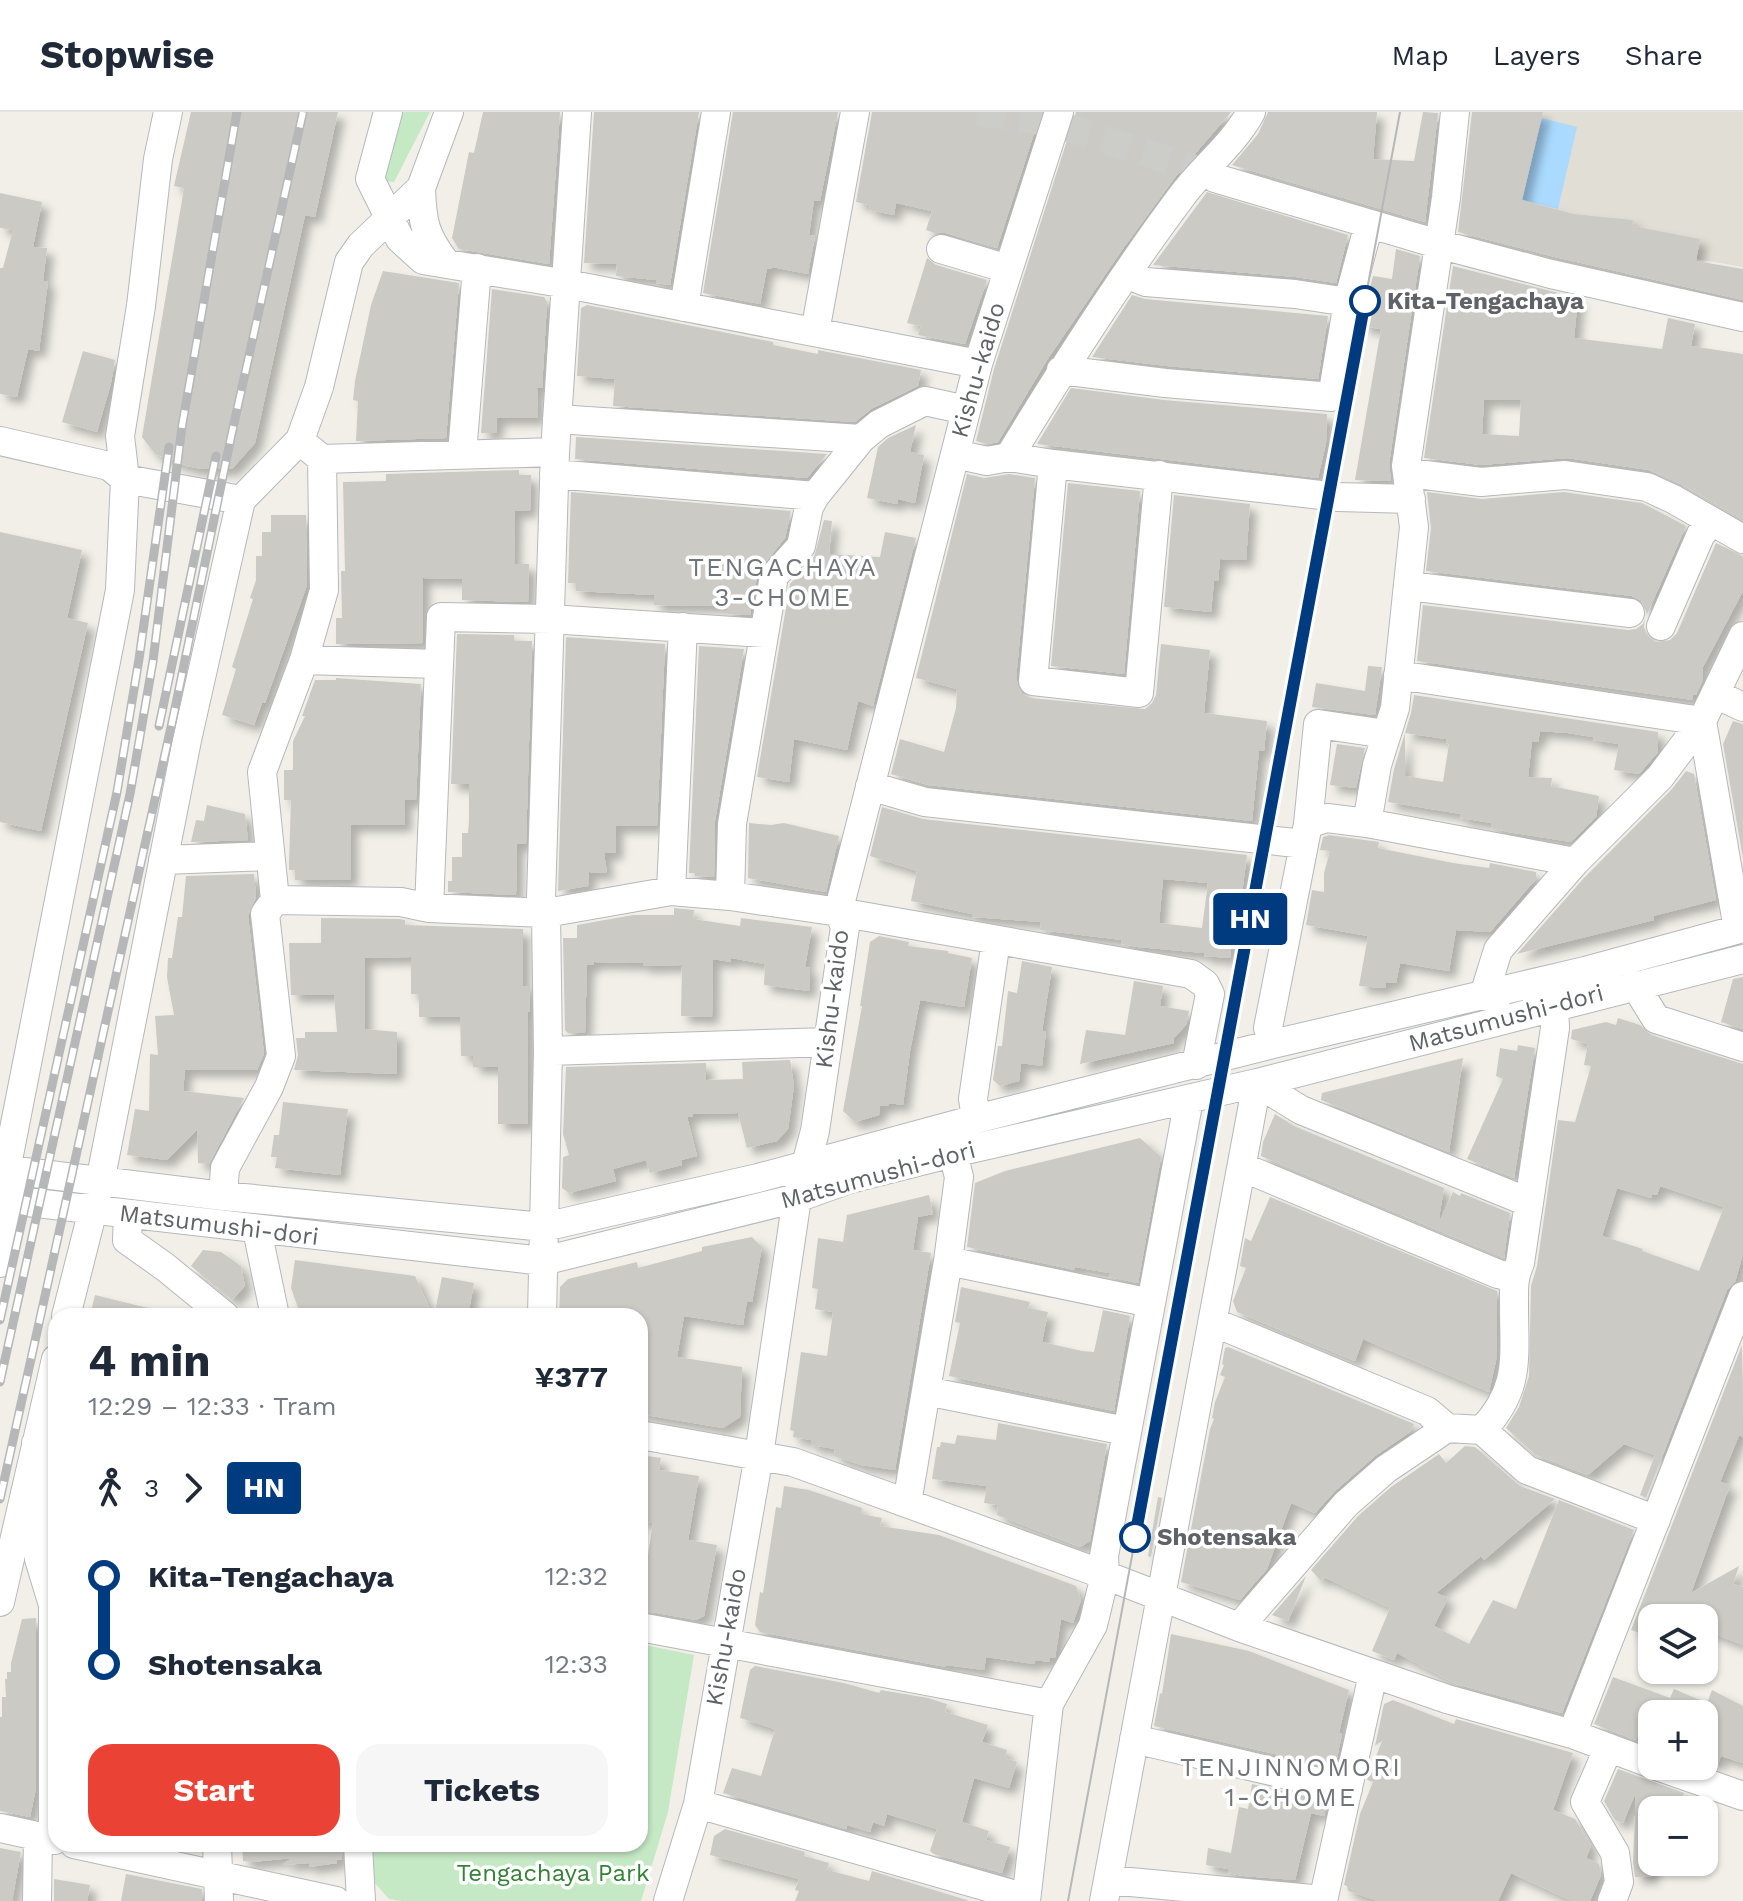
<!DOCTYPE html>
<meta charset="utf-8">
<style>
body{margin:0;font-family:"Work Sans",sans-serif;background:#f6f6f7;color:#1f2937;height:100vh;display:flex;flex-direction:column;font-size:30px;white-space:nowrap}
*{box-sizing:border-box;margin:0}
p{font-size:26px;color:#747a83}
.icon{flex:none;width:44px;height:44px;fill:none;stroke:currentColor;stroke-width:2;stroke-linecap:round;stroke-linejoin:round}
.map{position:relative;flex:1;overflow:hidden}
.panel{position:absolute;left:48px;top:1196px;width:600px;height:544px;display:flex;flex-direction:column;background:#fff;border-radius:24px;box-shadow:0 2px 6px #0004}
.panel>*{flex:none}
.badge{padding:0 16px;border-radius:6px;font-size:28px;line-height:52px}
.controls{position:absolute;left:1638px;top:1492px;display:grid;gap:16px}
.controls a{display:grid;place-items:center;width:80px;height:80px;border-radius:16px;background:#fff;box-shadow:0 2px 6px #0004;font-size:40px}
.map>.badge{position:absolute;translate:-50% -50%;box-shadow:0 0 0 4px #fff}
.legs{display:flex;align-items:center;gap:12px;height:88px;padding:0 40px;font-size:26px}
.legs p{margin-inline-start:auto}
.overview{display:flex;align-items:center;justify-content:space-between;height:136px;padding:0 40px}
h1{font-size:44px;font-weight:700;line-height:60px}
.action{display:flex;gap:16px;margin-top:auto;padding:16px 40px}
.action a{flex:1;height:92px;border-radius:24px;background:#ea4335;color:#fff;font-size:32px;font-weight:700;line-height:92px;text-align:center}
.action a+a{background:#f6f6f7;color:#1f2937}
ul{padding:0 40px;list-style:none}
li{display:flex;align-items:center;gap:28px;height:88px;font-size:30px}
li i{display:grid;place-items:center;width:12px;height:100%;margin:0 10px;background:currentColor}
li i::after{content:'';width:20px;height:20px;margin:-10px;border:6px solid;border-radius:50%;background:#fff}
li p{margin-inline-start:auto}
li:first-child i{background:linear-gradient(#0000 50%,currentColor 0)}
li:last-child i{background:linear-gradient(currentColor 50%,#0000 0)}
header{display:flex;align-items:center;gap:48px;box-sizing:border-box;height:112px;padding:0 40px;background:#fff;border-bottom:2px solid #e0e1e3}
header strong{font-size:38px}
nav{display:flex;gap:44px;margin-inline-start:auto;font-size:28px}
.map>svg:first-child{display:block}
.education{fill:#e1ded6}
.green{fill:#c5e8c5}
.water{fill:#aadaff}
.building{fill:#cccac5;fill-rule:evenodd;filter:url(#shadow)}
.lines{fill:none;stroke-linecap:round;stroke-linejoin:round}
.minor-tunnel{stroke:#ccccc8;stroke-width:28;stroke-dasharray:28 14;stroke-linecap:butt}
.minor-casing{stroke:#b5b8bc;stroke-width:30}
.minor{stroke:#fff;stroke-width:28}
.tram{stroke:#b6b7b8;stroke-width:2}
.rail-casing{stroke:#b6b7b8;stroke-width:9}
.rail{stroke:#fff;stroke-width:6;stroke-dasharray:18;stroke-linecap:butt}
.line-1-casing{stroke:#fff;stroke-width:18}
.line-1{stroke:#003b80;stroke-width:12}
.stop-1-dot{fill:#fff;stroke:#003b80;stroke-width:4}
.labels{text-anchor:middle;stroke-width:7;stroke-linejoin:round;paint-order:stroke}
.stop-label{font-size:24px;font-weight:bold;fill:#5f6368;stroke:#fff;text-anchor:start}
.street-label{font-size:24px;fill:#5f6368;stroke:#fff}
.park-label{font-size:24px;fill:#348238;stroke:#fff}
.neighbourhood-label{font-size:26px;letter-spacing:2px;fill:#70757a;stroke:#fff}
</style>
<header>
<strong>Stopwise</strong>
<nav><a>Map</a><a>Layers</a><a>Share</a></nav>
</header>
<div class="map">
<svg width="1743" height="1789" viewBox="0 0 1743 1789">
<defs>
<filter id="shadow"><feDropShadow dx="7" dy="7" stdDeviation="4" flood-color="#0004"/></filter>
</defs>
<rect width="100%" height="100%" fill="#f1efe8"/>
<!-- education -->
<path class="education" d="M1509 0H1743V155L1491 111Z"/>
<!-- green -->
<path class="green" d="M400 0H430L394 70 386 69 382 55Z
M640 1532 694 1543 668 1700 641 1789H402L389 1787 374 1770 373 1732H640Z"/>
<!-- water -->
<path class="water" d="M1541 6 1577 15 1558 97 1522 88Z"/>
<!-- building -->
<path class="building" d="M191 0H338L315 105 305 103 255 331 232 357H202L186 354 155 342 142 325 184 76 174 74Z
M483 0H560L549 152 459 137 452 126 469 40 474 41Z
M594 0H699L670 173 656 171V168L616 164 617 152 584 151Z
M733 0H838L820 89 814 88 809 123 815 124 808 162 772 155 771 157 767 156 760 192 703 181Z
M872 0H1041L997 136 946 121H935L926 118 932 99 896 91 894 103 869 98 870 93 856 90Z
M1076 0H1231L1176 64 1122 138 1047 248 998 330 987 332 976 329 994 257Z
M1268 0H1377L1373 47 1414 49 1423 0 1438 1 1425 110 1232 53 1258 22Z
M1472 0H1543L1522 88 1573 102 1633 108 1632 114 1700 127 1696 149 1743 157V188L1555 145 1458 120Z
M1207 80 1348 123 1336 171 1296 165 1153 153Z
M0 81 42 90 33 135 47 136 43 169H48L39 239 28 237 17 285 0 282V156H3L13 118 0 116Z
M1396 137 1420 144 1389 352 1391 369 1355 368 1381 217 1361 214 1365 194 1373 164 1392 167Z
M927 146 936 153 987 168 965 232 918 223 921 214 907 211Z
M1453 154 1578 186 1574 226 1662 237 1668 206 1695 212 1691 234 1743 242V407L1681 372 1649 358 1567 346 1481 353 1424 346ZM1484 288H1521L1519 324 1482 322Z
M383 159 459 171 446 326 356 329 358 289 353 288 355 269 371 193Z
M492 177 544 185 547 190 542 276H537L538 306H497L496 321H481Z
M1132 183 1145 187 1328 204 1318 267 1167 254 1092 245Z
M587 193 773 230V233L818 242V238L921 258 918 274 871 297 855 310 613 294 615 267 577 264 581 196Z
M83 239 115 248 111 271 97 320 62 310Z
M1071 276 1164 288 1327 302 1326 331 1318 366 1037 332Z
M916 313 910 340 924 343 915 391 898 387 897 392 867 386 878 335 888 326Z
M576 325 827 342 807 366 575 347Z
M519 358V363H531L530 399H515L514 452H529L528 490 462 488V467L423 466V531L336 532V506H342L341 459H345L343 370 386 369V362Z
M967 362 984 366 1009 362 1035 366 1016 567 1022 582 1031 586 1145 597 1152 591 1156 583 1161 532 1210 538 1204 601 1267 609 1264 639H1259L1252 709 928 673 891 662 900 627 944 640 956 596 957 577 916 566Z
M1068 371 1140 379 1124 562 1051 554Z
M571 380 791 399 785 426 758 460 750 503 727 502V494L654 493V483L576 479V471H568Z
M1427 380 1482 387 1564 380 1642 391 1686 414 1645 507 1644 515 1647 523 1655 530 1670 528 1677 521 1716 431 1743 444V479L1703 555 1702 570 1696 583 1693 582V588L1417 549 1423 493 1628 518 1636 517 1643 512 1647 502 1641 488 1632 484 1426 459 1431 416Z
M1174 383 1250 392 1246 448 1220 447 1218 469H1214L1211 500 1164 495Z
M271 403H306L307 473 265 591H262L254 613 222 603 236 557 232 555 253 487 250 486 256 468V444H262V420H271Z
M824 408 832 409 829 442 880 445 885 420 916 426 873 594 858 589 847 638 794 627 789 670 757 665 790 472 814 445Z
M0 420 82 438 67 506 88 511 41 719 0 710Z
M457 522 514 523V529H532L526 732H517L516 783 448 780V769H452V745H462V721H468L469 708V672H451Z
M566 525 665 532 657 714H616V741H604L607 761 589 760 588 774 558 779Z
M699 534 744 537 715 709 714 765 695 764V761H689Z
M1368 554 1382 555 1375 603 1312 595 1316 571 1365 579Z
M336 566 421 572 416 688H405V713H351V768H295V758H289V753L291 688H284V658H293V629L305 604H302L315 568H336Z
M1414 583 1658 620V640L1639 662 1614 658 1619 632 1593 628V625L1568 621 1540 619 1538 630 1532 629 1528 665 1552 666 1551 674 1599 684 1596 705 1571 730 1508 720 1491 716 1492 711 1460 706 1461 702 1388 690 1394 657 1411 601ZM1405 621 1446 627V631L1449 632 1443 670 1405 664Z
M1733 609 1743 612V746L1723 632Z
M1337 632 1365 636 1356 676 1330 673Z
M1686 659 1694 662 1716 788 1653 804 1654 808 1517 842 1583 767 1672 677Z
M207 693 245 702 248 728 191 730 196 708 204 709Z
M882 695 923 707 1247 743 1236 827 1232 826 1230 846 1204 844V841L1138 835 1121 832 1122 828 1040 818 1041 810 972 805V802L911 789 917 759 870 744ZM1163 767 1208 771 1202 816 1159 811Z
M749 711 771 713 784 711 839 724 826 780 748 766Z
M1329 723 1379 730 1378 736 1453 751 1489 756 1490 751 1536 760V767L1490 820 1456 818 1449 859 1400 851 1396 871 1386 870 1385 876 1359 874 1368 824 1306 813 1312 778 1324 780V761L1330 739 1320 738 1323 725Z
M254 762 256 785 248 804 264 942 257 958H185L183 979 244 986 209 1052 198 1051 197 1018 167 1048 127 1043 135 997 149 999 150 942 158 943 155 904 174 903 167 865 168 846H172L178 805H182L186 764Z
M674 796 694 798 693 807 740 814 741 806 812 815 805 855 810 856 809 879 764 873 765 852 731 846V850L713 847 712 905 681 904 682 853 643 854V851L594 850V853H587L585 921H568L565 918 563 826H577V813L633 803H674Z
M321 806 399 807 405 808V813L523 817V874H530V900H528V1012H498V955H473V944H461L460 905H419V882H411V845L365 846V917L397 920V962L294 958 298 943 296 926H305V920H337L334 883H291L289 831H321Z
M879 824 909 830 908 834 948 839V841L972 846 964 895 920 888 910 939 903 993 889 991V994H880L879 1003 855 1010 843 999 862 894H860L870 830Z
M1022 849 1052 855 1042 919H1046L1042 954 1021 951 1019 969 1000 974 993 968 998 934H1002L1008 879 1017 881Z
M1743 865V917L1721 910 1733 867Z
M1134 869 1163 874 1160 894 1189 899 1186 913 1173 927 1174 931 1080 952 1086 918 1125 923Z
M1618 906 1640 913 1651 923 1743 952V1142L1735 1170 1727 1178 1646 1386 1640 1383 1655 1343 1624 1332 1588 1363 1536 1343 1506 1316 1519 1295 1529 1264 1531 1174 1537 1154 1558 1008 1575 1010 1591 954 1584 953 1588 932 1571 927 1572 918 1606 910 1616 913ZM1660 1074 1724 1095 1699 1159 1642 1139 1643 1137 1602 1124 1617 1076 1651 1086 1652 1082 1657 1083Z
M1518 933 1535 936 1514 1066 1467 1047 1503 967 1496 964 1500 936 1517 939Z
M1463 946 1449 1040 1321 988 1322 981Z
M790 948 794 974 788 1017 777 1029 747 1036 738 1001 693 1002V1005H687L697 1044 681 1048 682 1053 650 1061 646 1048 613 1057 616 1069 569 1081 562 1076 563 1045 569 1043 563 1022 566 955 706 951V968L743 967 742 950Z
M283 990 348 997 340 1063 275 1056 277 1045H271L274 1023H279Z
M1275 1002 1294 1014 1444 1076 1439 1106H1441L1453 1080 1460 1084 1461 1081 1510 1101 1504 1146 1261 1044 1263 1030Z
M1140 1026 1161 1045 1138 1171 1109 1165V1161L1075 1155V1158L967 1135 975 1071 1005 1059Z
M929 1083 933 1102 918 1105 913 1138 931 1141 895 1358 861 1353 834 1344 835 1337 811 1333V1328L793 1325 794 1319 790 1318 801 1240 827 1244 833 1200 815 1197 818 1177 812 1176 818 1126 843 1130 847 1103Z
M1270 1085 1497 1179V1244L1489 1280 1363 1227 1355 1249 1237 1200 1233 1189 1246 1156 1240 1154 1245 1126 1251 1129Z
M752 1125 762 1135 752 1190 747 1189 743 1213 684 1204 677 1245 742 1255 740 1305 723 1316 640 1302V1204H559L560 1175 568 1167 637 1150 638 1156 702 1139V1135Z
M203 1138 221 1140 241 1154 245 1174 232 1188 191 1154Z
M295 1148 415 1164 433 1204H301L291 1176Z
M442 1165 474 1171 468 1204H434Z
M961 1175 1030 1190 1028 1196 1048 1200 1042 1230 1082 1239 1094 1240 1103 1198 1130 1204 1114 1299 949 1264 960 1211 955 1210Z
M95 1183 152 1197 151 1204H90Z
M1742 1233 1743 1325 1739 1323 1720 1370 1730 1373 1691 1481 1739 1454 1733 1472 1743 1475V1533L1704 1518V1506H1652V1525L1631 1518Z
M1228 1235 1414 1312 1410 1320 1375 1344 1335 1379 1315 1401 1291 1391 1267 1457 1240 1488 1181 1470 1210 1317 1214 1307 1212 1306 1215 1290 1225 1265 1220 1263 1224 1253 1222 1252 1225 1236Z
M998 1311 1107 1332 1090 1429 1080 1435 997 1403 998 1393 984 1391 987 1374 932 1367 937 1335H940L941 1330 955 1332 957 1323 996 1328Z
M1465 1334 1475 1335 1520 1374 1555 1387 1484 1448 1481 1444 1436 1481 1448 1486 1434 1514 1469 1532 1493 1488 1516 1497 1559 1388 1634 1418 1562 1601 1456 1572 1397 1541 1394 1548 1372 1539 1390 1496 1324 1465 1321 1469 1311 1458 1358 1404 1391 1375 1439 1342 1446 1351Z
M640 1343 661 1346 659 1358 699 1364 688 1428 717 1433 704 1504 696 1508 640 1498V1448L647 1449 653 1411 640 1409Z
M784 1374 809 1378 862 1396 861 1402 882 1406 880 1414 939 1423 1076 1474 1081 1488 1073 1511 1061 1507 1055 1546 1050 1545V1550L1035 1548 1034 1552 986 1545 984 1558 946 1553V1555L760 1520 755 1513 760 1480 763 1481 776 1395 781 1396Z
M1158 1385 1162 1386 1151 1445 1148 1444Z
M1306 1464 1288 1509 1272 1503Z
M36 1506V1676L30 1705 0 1699V1605H2V1585H6L5 1567H7V1560H11V1551L22 1507Z
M1171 1522 1249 1539 1349 1578 1339 1621 1342 1622 1335 1656 1154 1614 1160 1581 1162 1582Z
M755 1554 844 1571 879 1581 881 1578 928 1586 947 1592 945 1600 988 1613 982 1630 1007 1638 1005 1646 1017 1650 1009 1676 974 1666 962 1710 989 1719 986 1728 1010 1735 1002 1761 934 1742 930 1739 937 1717 887 1702 884 1714 873 1710 870 1720 847 1713 846 1717 723 1681 732 1656 761 1664 775 1617 740 1606 750 1558Z
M1613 1565 1670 1586 1674 1577 1707 1591 1712 1578 1743 1594V1651L1721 1644 1718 1652 1704 1646V1602H1646L1636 1628 1594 1612Z
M1393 1588 1454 1612 1456 1607 1573 1641 1553 1698 1575 1707 1591 1734 1586 1746 1599 1752 1601 1763 1590 1789H1572L1511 1761 1498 1789H1378L1348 1779 1347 1774 1344 1773 1360 1702 1373 1670 1367 1668 1382 1629 1375 1634 1384 1592Z
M1618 1657 1684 1681 1678 1698H1652V1765H1635L1633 1750 1636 1680 1623 1711 1615 1708 1604 1689Z
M1252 1672 1327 1689 1324 1704 1311 1701 1295 1768 1244 1764 1228 1761V1757L1206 1753 1208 1736 1231 1741 1239 1695 1248 1697Z
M725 1717 805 1740 804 1744 829 1751 827 1758 869 1769 872 1759 970 1789H795L799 1779 795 1778 799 1767 710 1743 714 1724Z
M242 1732H341L342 1747 337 1748V1751L309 1755V1751L282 1753 292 1746 252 1750 243 1749Z
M0 1736 21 1740 12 1789H0Z
M126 1762 202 1777V1789H121Z
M54 1767 90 1773 87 1789H54Z"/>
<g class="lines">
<!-- minor-tunnel -->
<path class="minor-tunnel" d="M978 0 1046 10
M1063 14 1204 60 1215 66"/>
<!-- minor casing -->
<g class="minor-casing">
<path id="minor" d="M388 0 370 67 400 127 423 148 567 172 978 252
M1215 66 1438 132 1551 162 1743 205
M421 76C422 110 425 124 446 151
M941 137 1008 157
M1126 162 1146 170 1295 182 1348 190
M684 195 716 0
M815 220 855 0
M1061 258 1165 271 1332 285 1348 190 1369 112
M557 307 861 327
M0 329 109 354 125 367 241 388
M310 337 322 347 555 340
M462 342 477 156
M955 342 987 349 1009 345 1053 352 1338 385 1411 387
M1009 345C1063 256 1119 168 1181 85 1203 55 1233 33 1251 0
M1053 352 1033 569 1139 581 1159 363
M1409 361 1481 370 1565 363 1647 375 1673 387 1743 427
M554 362 815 384
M1409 474 1630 501
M1661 514 1701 422 1712 410
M304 548 438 552
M1398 563 1702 609
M1715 582 1743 595
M1702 609 1738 817
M870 674 925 690 1304 732
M1367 711 1377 653 1395 596 1414 415 1406 354 1446 86 1455 0
M1308 712 1327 706 1367 711 1575 750
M163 748 269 744
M671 779 683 515
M730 784 732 712 774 464 801 434 809 395 815 384 861 327 879 312 925 289 966 298
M275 788 401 790 429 796 546 801 671 779 730 784 839 800 1191 862 1205 872 1210 882 1196 953
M429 796 441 505 550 507 764 521
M1635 873 1656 907 1743 935
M1497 885 1484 883 1498 838 1575 750 1660 665 1702 609 1743 524
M1273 932 1268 916 1308 712 1318 612 1386 622
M548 939 828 930
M976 1007 973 987 996 828
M1242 1055 1498 1162 1513 1165
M0 1057 223 1084 544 1115 758 1066 976 1007 1273 932 1585 859 1743 816
M223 1084 225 1056 269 975 281 944 265 802 275 788 262 660 304 548 324 478 322 347
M0 1087 543 1149 797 1086 850 1067 953 1041 1257 971 1743 847
M128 1102 127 1128 165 1155 225 1204
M257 1118 275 1204
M948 1149 1151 1191
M0 1151 16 1088 6 1058 120 478 125 367 120 324 141 194 158 47 168 0
M66 1204 100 1070 187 628 241 388 300 328 319 275 349 150 361 133 421 76 449 0
M542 1204 548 939 546 801 541 786 555 340 577 0
M1213 1210 1427 1299 1447 1316
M926 1279 1126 1319
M1482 1318 1527 1358 1656 1408
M640 1323 793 1350 1105 1463 1239 1515 1447 1587 1572 1622 1652 1652
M36 1331 39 1447 53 1493V1728
M907 1391 948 1149 959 1065 953 1041
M0 1490 56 1247
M640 1515 1049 1592
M1239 1515 1346 1392 1386 1357 1447 1316 1482 1318C1521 1277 1514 1246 1514 1194 1514 1178 1513 1166 1520 1151L1555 916 1554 894 1538 892
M1572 1622 1743 1184
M1134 1627 1348 1677
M1608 1637 1585 1690 1615 1741 1619 1770 1612 1789
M1657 1654 1743 1684
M698 1692 1026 1786
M0 1716 55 1728
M74 1732 336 1789
M217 1732 219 1789
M358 1732 361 1789
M1109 1768 1323 1788
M37 1789 38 1724
M668 1789 698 1692 759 1343 797 1086 815 1019 845 815 839 800 842 785 978 252 1059 0
M1026 1789 1049 1592 1093 1513 1105 1463 1104 1444 1189 987
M1104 1789 1257 971 1301 998 1528 1090
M1323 1789 1373 1562"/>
</g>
<!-- minor -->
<use href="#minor" class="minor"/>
<!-- tram -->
<path class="tram" d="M1068 1789 1400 0"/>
<!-- rail casing -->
<g class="rail-casing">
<path id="rail" d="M159 614 216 344
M0 1208 117 680 139 547 169 335
M0 1270 130 682 153 549 182 314 237 0
M0 1387 173 606 231 325 303 0"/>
</g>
<!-- rail -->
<use href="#rail" class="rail"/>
</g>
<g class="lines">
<!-- line-1 casing -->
<g class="line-1-casing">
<path id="line-1" d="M1135 1425 1365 189"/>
</g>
<!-- line-1 -->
<use href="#line-1" class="line-1"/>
</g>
<!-- markers -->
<g class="stop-1-dot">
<circle cx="1365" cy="189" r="14"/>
<circle cx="1135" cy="1425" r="14"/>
</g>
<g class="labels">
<!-- stop labels -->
<g class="stop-label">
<text x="1387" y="197">Kita-Tengachaya</text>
<text x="1157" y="1433">Shotensaka</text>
</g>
<!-- street labels -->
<g class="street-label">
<text transform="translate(978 258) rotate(-74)" y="8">Kishu-kaido</text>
<text transform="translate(832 887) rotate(-83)" y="8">Kishu-kaido</text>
<text transform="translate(1506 906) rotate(-15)" y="8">Matsumushi-dori</text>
<text transform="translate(878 1063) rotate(-15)" y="8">Matsumushi-dori</text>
<text transform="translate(219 1113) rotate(7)" y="8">Matsumushi-dori</text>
<text transform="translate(726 1525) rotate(-80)" y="8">Kishu-kaido</text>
</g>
<!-- park labels -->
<g class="park-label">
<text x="553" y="1769">Tengachaya Park</text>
</g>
<!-- neighbourhood labels -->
<g class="neighbourhood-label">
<text x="783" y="464">TENGACHAYA<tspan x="783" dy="30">3-CHOME</tspan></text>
<text x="1291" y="1664">TENJINNOMORI<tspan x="1291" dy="30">1-CHOME</tspan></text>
</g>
</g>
</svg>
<div class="controls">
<a><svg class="icon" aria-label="layers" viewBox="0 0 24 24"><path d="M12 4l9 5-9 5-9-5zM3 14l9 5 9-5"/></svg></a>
<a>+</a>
<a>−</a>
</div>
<b class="badge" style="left:1250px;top:807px;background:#003b80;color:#fff">HN</b>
<section class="panel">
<div class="overview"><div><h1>4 min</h1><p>12:29 – 12:33 · Tram</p></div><b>¥377</b></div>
<div class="legs"><svg class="icon" aria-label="walk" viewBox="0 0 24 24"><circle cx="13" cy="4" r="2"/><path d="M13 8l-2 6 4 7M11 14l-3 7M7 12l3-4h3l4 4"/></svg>3<svg class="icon" aria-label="forward" viewBox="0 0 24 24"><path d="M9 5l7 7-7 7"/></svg><b class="badge" style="background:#003b80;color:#fff">HN</b></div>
<ul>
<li><i style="color:#003b80"></i><b>Kita-Tengachaya</b><p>12:32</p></li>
<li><i style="color:#003b80"></i><b>Shotensaka</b><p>12:33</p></li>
</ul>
<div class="action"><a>Start</a><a>Tickets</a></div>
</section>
</div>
